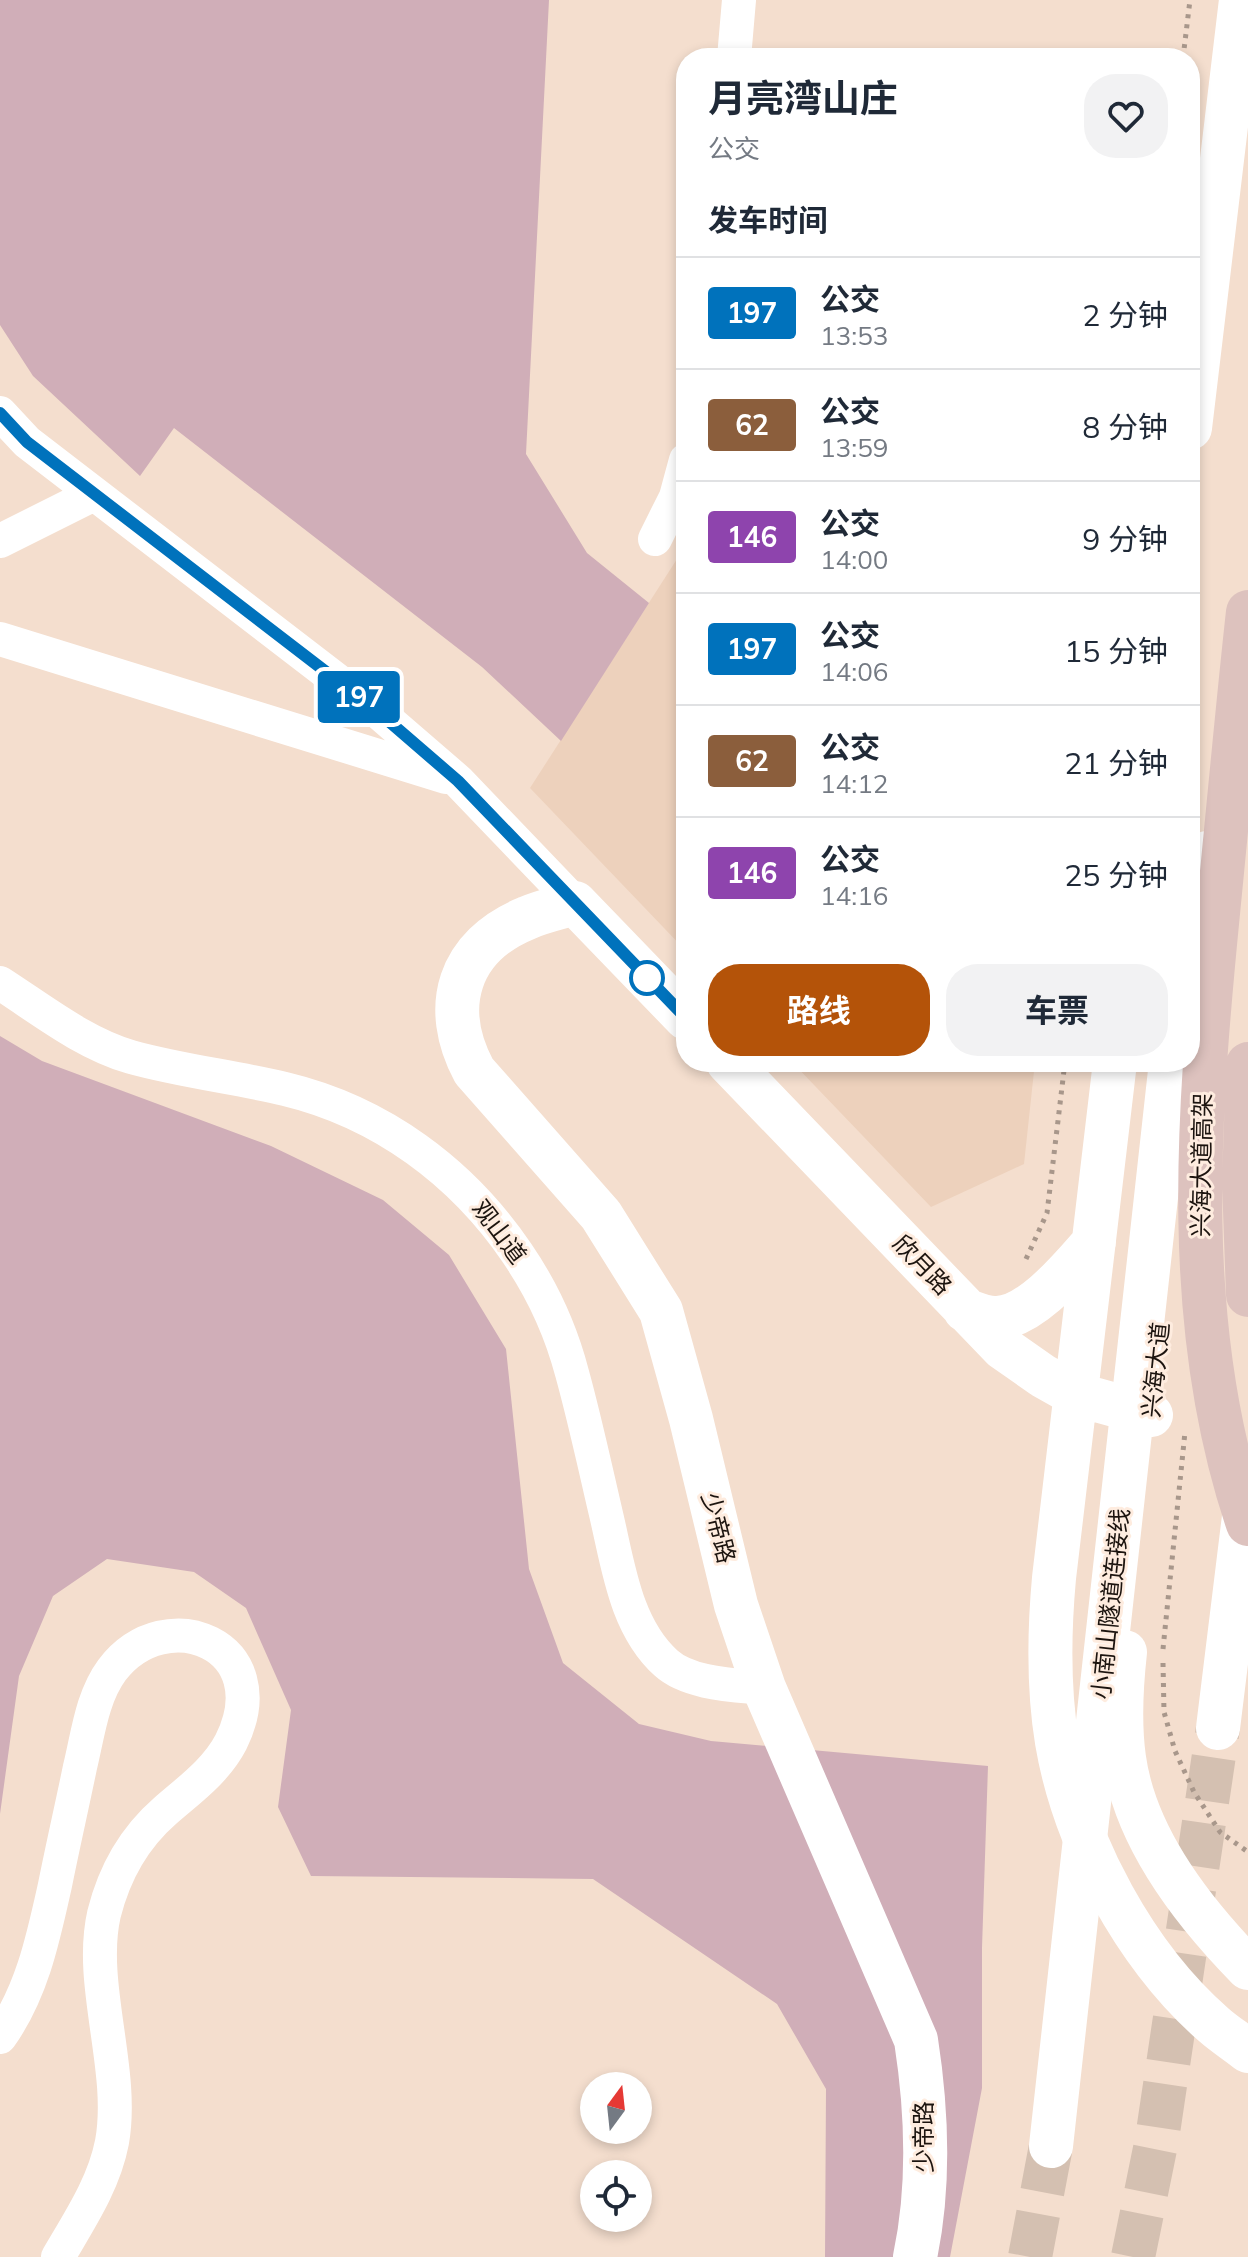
<!DOCTYPE html>
<html lang="zh">
<meta charset="utf-8">
<style>
body{margin:0;font-family:Mulish,"Noto Sans SC",sans-serif;background:#f2f2f3;color:#1f2937;height:100vh;display:flex;flex-direction:column;font-size:30px;white-space:nowrap}
*{box-sizing:border-box;margin:0}
p{font-size:26px;color:#747a83}
.icon{flex:none;width:44px;height:44px;fill:none;stroke:currentColor;stroke-width:2;stroke-linecap:round;stroke-linejoin:round}
.map{position:relative;flex:1;overflow:hidden}
.details{position:absolute;left:676px;top:48px;width:524px;height:1024px;display:flex;flex-direction:column;background:#fff;border-radius:32px;box-shadow:0 4px 12px #0003}
.details>*{flex:none}
.badge{padding:0 16px;border-radius:6px;font-size:28px;line-height:52px}
.needle{width:52px;rotate:15deg}
.tools{position:absolute;left:580px;top:2072px;display:grid;gap:16px}
.tools a{display:grid;place-items:center;width:72px;height:72px;border-radius:50%;background:#fff;box-shadow:0 4px 12px #0003;font-size:40px}
.map>.badge{position:absolute;translate:-50% -50%;box-shadow:0 0 0 4px #fff}
h2{padding:0 32px;font-size:30px;line-height:72px}
.round{display:grid;place-items:center;flex:none;width:84px;height:84px;border-radius:32px;background:#f2f2f3}
.summary{display:flex;align-items:center;justify-content:space-between;height:136px;padding:0 32px}
h1{font-size:38px;font-weight:700;line-height:60px}
.action{display:flex;gap:16px;margin-top:auto;padding:16px 32px}
.action a{flex:1;height:92px;border-radius:32px;background:#b45309;color:#fff;font-size:32px;font-weight:700;line-height:92px;text-align:center}
.action a+a{background:#f2f2f3;color:#1f2937}
ul{padding:0;list-style:none}
li{display:flex;align-items:center;gap:24px;height:112px;padding:0 32px;border-top:2px solid #e0e1e3}
li div{flex:1}
li b{display:block;font-size:30px}
li em{font-style:normal}
li .badge{min-width:88px;font-weight:700;text-align:center}
.map>svg:first-child{display:block}
.built{fill:#edd1bc}
.green{fill:#d0aeb8}
.lines{fill:none;stroke-linecap:round;stroke-linejoin:round}
.secondary-tunnel{stroke:#d4c0b1;stroke-width:44;stroke-dasharray:44 22;stroke-linecap:butt}
.path{stroke:#a8978b;stroke-width:5;stroke-dasharray:4 6;stroke-linecap:butt}
.minor{stroke:#fff;stroke-width:34}
.tertiary{stroke:#fff;stroke-width:44}
.secondary{stroke:#fff;stroke-width:44}
.primary{stroke:#ddc2be;stroke-width:44}
.line-casing{stroke:#fff;stroke-width:18}
.line{stroke:#0072bc;stroke-width:12}
.stop-dot{fill:#fff;stroke:#0072bc;stroke-width:4}
.labels{text-anchor:middle;stroke-width:6;stroke-linejoin:round;paint-order:stroke}
.street-label{font-size:24px;fill:#1c140f;stroke:#feecdf}
</style>
<div class="map">
<svg width="1248" height="2257" viewBox="0 0 1248 2257">
<rect width="100%" height="100%" fill="#f4dece"/>
<!-- built -->
<path class="built" d="M686 545V951L530 788Z
M792 1062H1035L1024 1164 931 1207Z"/>
<!-- green -->
<path class="green" d="M0 0H549L526 454 587 553 649 603 561 741 482 667 174 428 140 476 33 376 0 325Z
M0 1036 42 1061 271 1146 383 1200 449 1255 506 1349 529 1569 563 1663 639 1724 711 1741 988 1766 982 1948V2088L950 2257H825L826 2089 777 2004 593 1879 311 1876 278 1807 291 1710 246 1608 194 1572 107 1559 53 1596 19 1676 0 1814Z"/>
<g class="lines">
<!-- secondary-tunnel -->
<path class="secondary-tunnel" d="M1030 2257 1051 2146
M1133 2257 1157 2139 1218 1728"/>
<!-- path -->
<path class="path" d="M1183 58 1190 0
M1026 1259 1047 1213 1065 1062
M1163 1649 1185 1432
M1163 1663 1164 1712 1175 1751 1194 1792 1220 1832 1248 1852"/>
<!-- minor -->
<path class="minor" d="M734 58 739 0
M0 413 27 442 377 711 458 781 575 903
M655 539 676 497 686 460
M0 541 94 494
M0 639 446 777
M0 983C42 1010 83 1043 131 1057 181 1071 235 1077 285 1089 381 1112 462 1172 517 1253 541 1288 561 1331 572 1373 585 1420 595 1467 606 1514 618 1564 625 1626 666 1663 689 1684 735 1685 764 1688
M0 2037C32 1992 43 1939 55 1885 63 1845 72 1806 80 1767 88 1734 92 1697 112 1670 166 1599 279 1645 231 1742 216 1771 189 1790 165 1811 134 1838 114 1874 104 1914 88 1984 125 2070 112 2142 104 2184 79 2221 58 2257"/>
<!-- tertiary -->
<path class="tertiary" d="M1190 428 1241 0
M686 1018 575 903C559 908 543 911 527 918 458 946 440 1007 474 1071L601 1215 661 1311 691 1419 736 1605 764 1688 916 2040C927 2111 930 2186 915 2257
M728 1062 1003 1348 1043 1376 1075 1394 1151 1415
M1115 1062 1054 1578C1049 1633 1048 1687 1057 1742 1074 1843 1136 1957 1214 2025 1224 2034 1237 2042 1248 2051
M965 1310C974 1313 985 1318 995 1318 1030 1319 1072 1267 1094 1242
M1125 1652C1121 1688 1119 1722 1124 1758 1135 1838 1193 1912 1248 1968"/>
<!-- secondary -->
<path class="secondary" d="M1190 945 1207 853
M1218 1728 1248 1484
M1051 2146 1171 1062"/>
<!-- primary -->
<path class="primary" d="M1248 612C1237 712 1228 812 1218 913 1198 1116 1181 1327 1248 1524
M1248 1064 1244 1182 1248 1295"/>
</g>
<g class="lines">
<!-- line casing -->
<g class="line-casing">
<path id="line" d="M0 413 27 442 377 711 458 781 686 1018"/>
</g>
<!-- line -->
<use href="#line" class="line"/>
</g>
<!-- markers -->
<circle class="stop-dot" cx="647" cy="978" r="16"/>
<g class="labels">
<!-- street labels -->
<g class="street-label">
<text transform="translate(1202 1165) rotate(-89)" y="8">兴海大道高架</text>
<text transform="translate(499 1232) rotate(53)" y="8">观山道</text>
<text transform="translate(922 1265) rotate(46)" y="8">欣月路</text>
<text transform="translate(1156 1370) rotate(-84)" y="8">兴海大道</text>
<text transform="translate(718 1528) rotate(76)" y="8">少帝路</text>
<text transform="translate(1111 1604) rotate(-84)" y="8">小南山隧道连接线</text>
<text transform="translate(924 2137) rotate(-90)" y="8">少帝路</text>
</g>
</g>
</svg>
<div class="tools">
<a><svg class="needle" viewBox="-14 -14 28 28"><path d="M0-13l5 13h-10z" fill="#e53935"/><path d="M0 13l5-13h-10z" fill="#747a83"/></svg></a>
<a><svg class="icon" aria-label="locate" viewBox="0 0 24 24"><circle cx="12" cy="12" r="6"/><path d="M12 2v4M12 18v4M2 12h4M18 12h4"/></svg></a>
</div>
<b class="badge" style="left:359px;top:697px;background:#0072bc;color:#fff">197</b>
<section class="details">
<div class="summary"><div><h1>月亮湾山庄</h1><p>公交</p></div><a class="round"><svg class="icon" aria-label="heart" viewBox="0 0 24 24"><path d="M12 20l-8-8c-3-5 5-10 8-4 3-6 11-1 8 4z"/></svg></a></div>
<h2>发车时间</h2>
<ul>
<li><span class="badge" style="background:#0072bc;color:#fff">197</span><div><b>公交</b><p>13:53</p></div><em>2 分钟</em></li>
<li><span class="badge" style="background:#8b5e3c;color:#fff">62</span><div><b>公交</b><p>13:59</p></div><em>8 分钟</em></li>
<li><span class="badge" style="background:#8e44ad;color:#fff">146</span><div><b>公交</b><p>14:00</p></div><em>9 分钟</em></li>
<li><span class="badge" style="background:#0072bc;color:#fff">197</span><div><b>公交</b><p>14:06</p></div><em>15 分钟</em></li>
<li><span class="badge" style="background:#8b5e3c;color:#fff">62</span><div><b>公交</b><p>14:12</p></div><em>21 分钟</em></li>
<li><span class="badge" style="background:#8e44ad;color:#fff">146</span><div><b>公交</b><p>14:16</p></div><em>25 分钟</em></li>
</ul>
<div class="action"><a>路线</a><a>车票</a></div>
</section>
</div>
